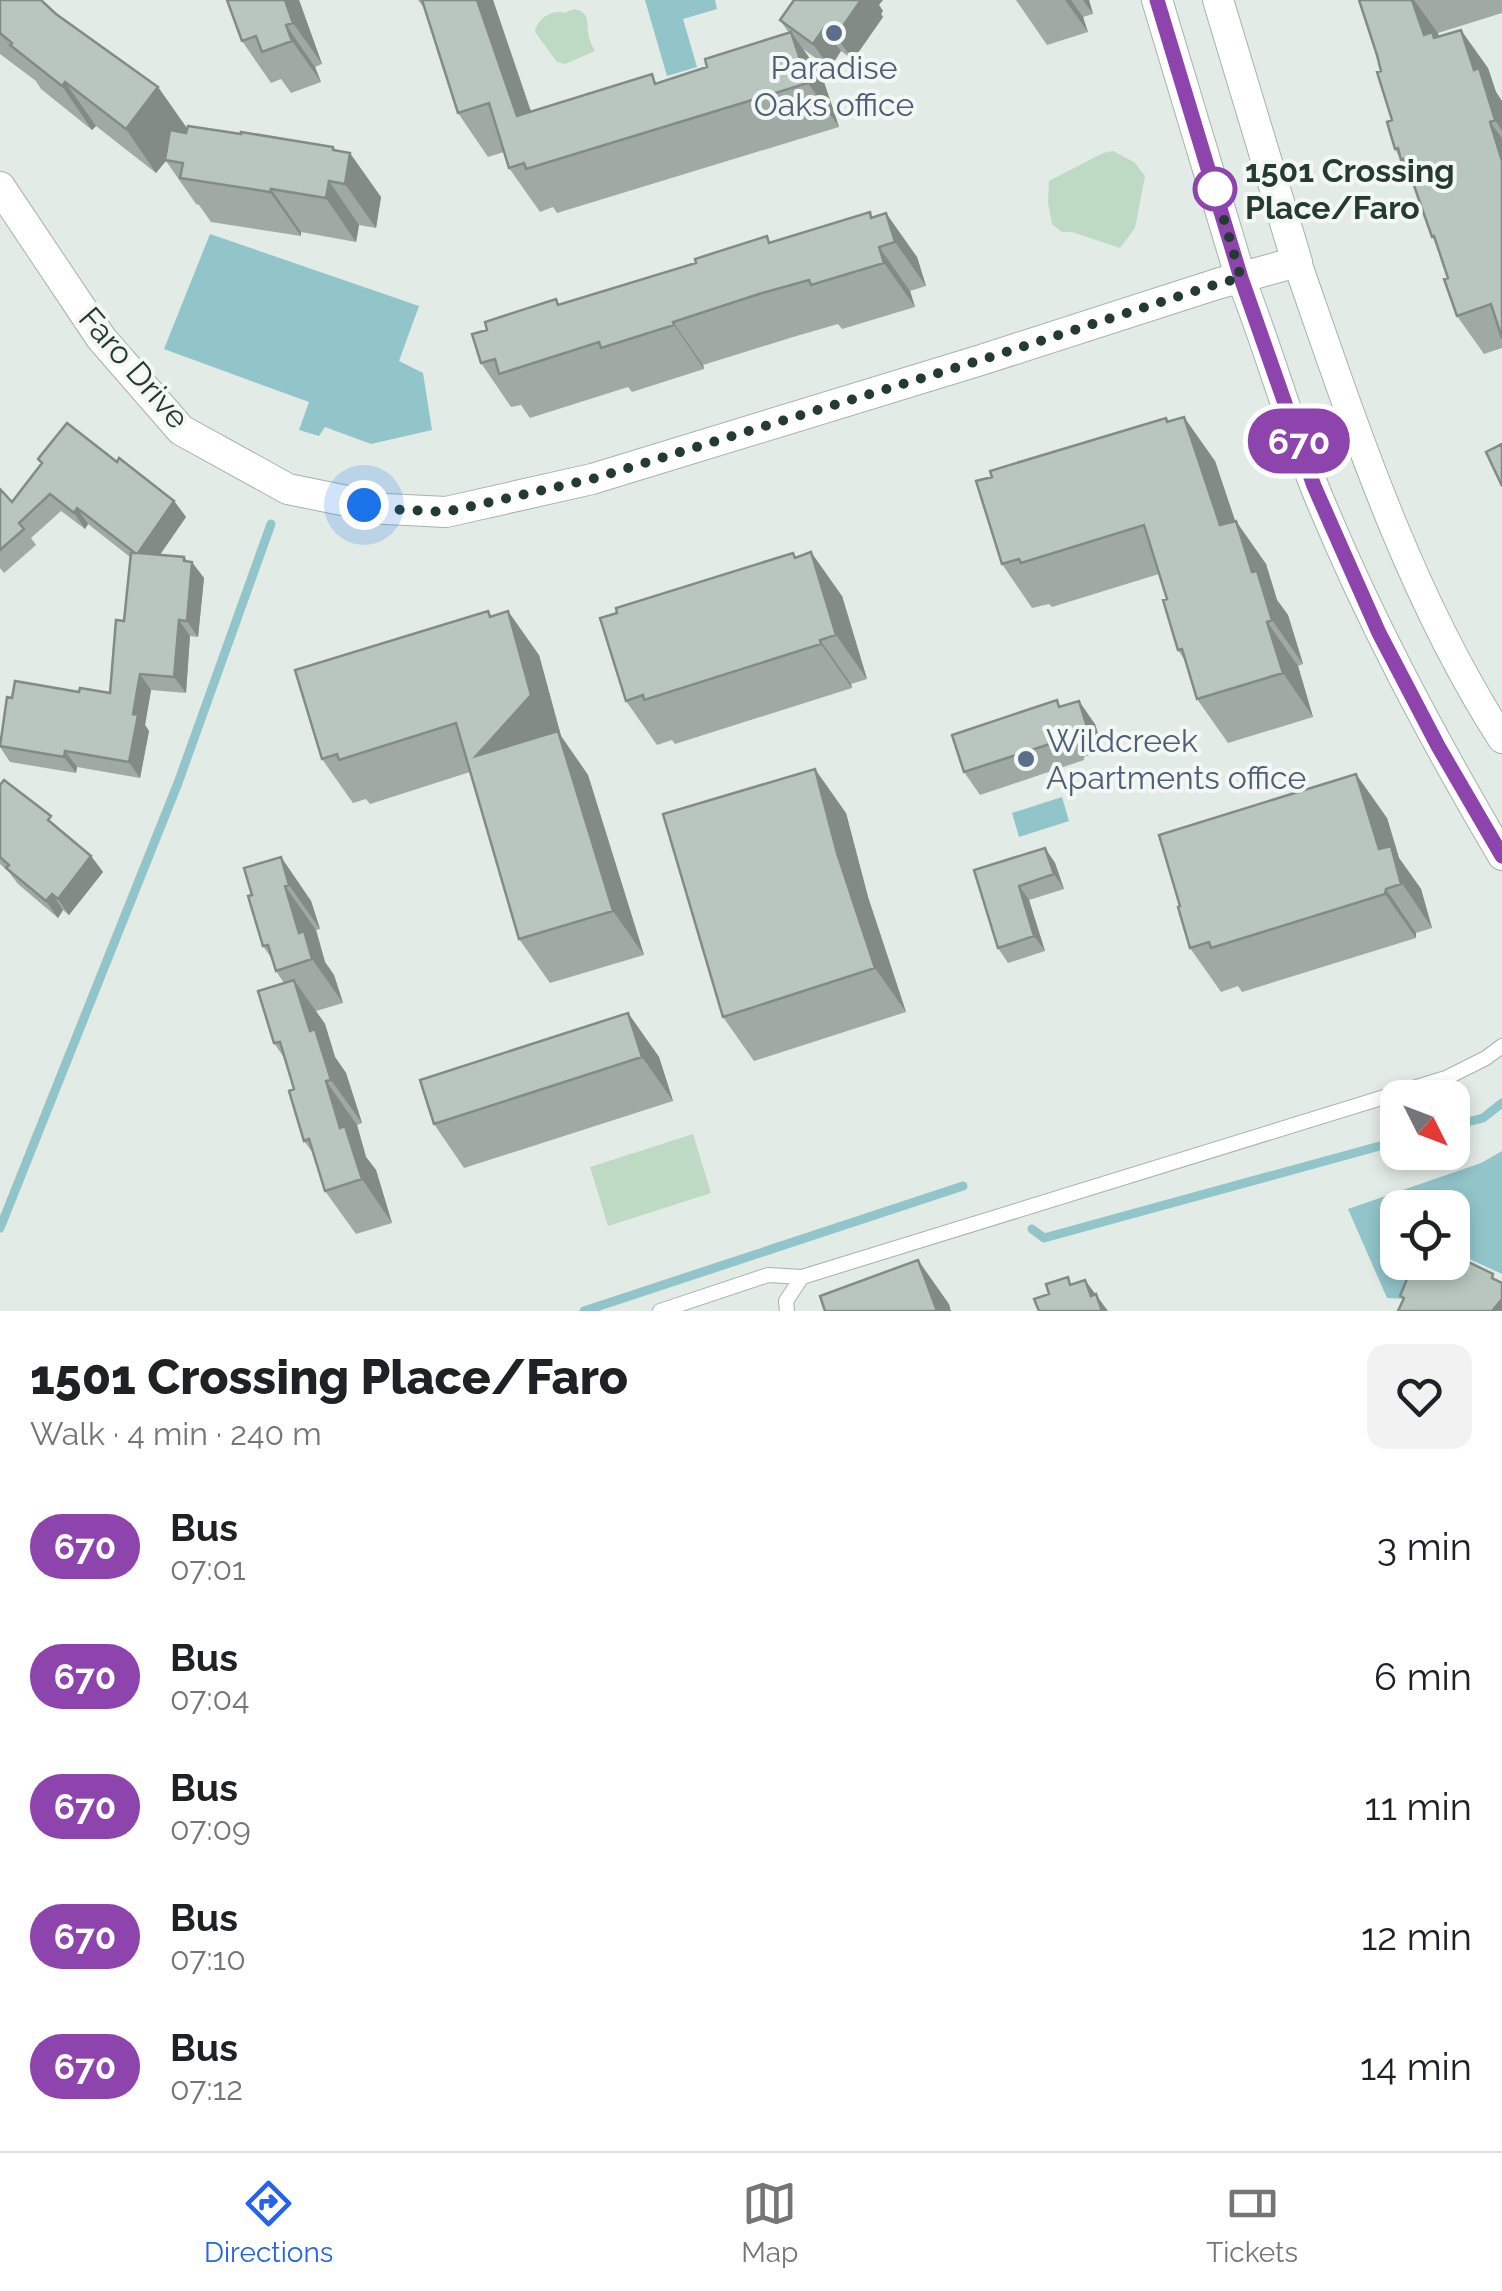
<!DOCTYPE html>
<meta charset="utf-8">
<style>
body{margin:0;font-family:Raleway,sans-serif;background:#f2f2f2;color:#202124;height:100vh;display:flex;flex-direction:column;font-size:38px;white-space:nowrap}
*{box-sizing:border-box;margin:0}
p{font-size:32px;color:#757577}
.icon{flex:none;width:55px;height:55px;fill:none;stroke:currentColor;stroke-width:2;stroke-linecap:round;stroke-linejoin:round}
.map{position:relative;height:1311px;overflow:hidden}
.panel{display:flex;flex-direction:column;background:#fff;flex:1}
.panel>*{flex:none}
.badge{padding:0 20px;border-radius:32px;font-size:35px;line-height:65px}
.needle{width:65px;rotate:132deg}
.controls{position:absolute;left:1380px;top:1080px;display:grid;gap:20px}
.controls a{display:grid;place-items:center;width:90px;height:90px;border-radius:20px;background:#fff;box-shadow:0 5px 15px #0003;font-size:50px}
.you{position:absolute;width:50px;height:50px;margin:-25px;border:8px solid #fff;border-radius:50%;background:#1a73e8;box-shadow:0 0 0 15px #1a73e833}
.map>.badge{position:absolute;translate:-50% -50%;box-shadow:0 0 0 5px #fff}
.round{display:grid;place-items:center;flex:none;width:105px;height:105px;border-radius:20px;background:#f2f2f2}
.headline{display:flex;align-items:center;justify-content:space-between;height:170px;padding:0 30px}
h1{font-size:48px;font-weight:800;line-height:75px}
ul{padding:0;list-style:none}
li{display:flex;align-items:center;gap:30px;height:130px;padding:0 30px}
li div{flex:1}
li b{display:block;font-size:38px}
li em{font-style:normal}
li .badge{min-width:110px;font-weight:700;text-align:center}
.dock{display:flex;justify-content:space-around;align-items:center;height:140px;border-top:2px solid #e0e0e0;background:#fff;font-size:28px;color:#757577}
.dock a{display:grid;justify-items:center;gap:5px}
.dock .selected{color:#2563eb}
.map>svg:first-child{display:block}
.green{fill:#bedac4}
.water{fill:#91c5ca;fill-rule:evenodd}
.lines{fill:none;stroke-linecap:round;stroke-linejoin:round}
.stream{stroke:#91c5ca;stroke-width:9}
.service-casing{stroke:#a6b2ad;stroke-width:16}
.minor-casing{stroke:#a6b2ad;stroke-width:30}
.tertiary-casing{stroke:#a6b2ad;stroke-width:32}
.service{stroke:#fff;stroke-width:14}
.minor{stroke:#fff;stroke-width:28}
.tertiary{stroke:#fff;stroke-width:30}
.wall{fill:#9faaa5}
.shaded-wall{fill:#828b86}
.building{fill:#b9c6c0;stroke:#828b86;stroke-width:2.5}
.line-casing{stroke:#fff;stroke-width:22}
.line{stroke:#8e44ad;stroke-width:15}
.walk{stroke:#253a33;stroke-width:10;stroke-dasharray:0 18}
.service-dot{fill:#5c6f8a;stroke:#f3f8f5;stroke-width:4}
.stop-dot{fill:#fff;stroke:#8e44ad;stroke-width:5}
.labels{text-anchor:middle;stroke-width:8;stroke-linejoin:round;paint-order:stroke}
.service-label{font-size:32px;fill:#4e5e75;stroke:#f3f8f5}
.stop-label{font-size:32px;font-weight:bold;fill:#253a33;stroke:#f3f8f5;text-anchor:start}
.street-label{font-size:32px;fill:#253a33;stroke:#f3f8f5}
</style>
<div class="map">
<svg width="1502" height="1311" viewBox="0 0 1502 1311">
<rect width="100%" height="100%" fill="#e3ebe7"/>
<!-- green -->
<path class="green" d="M574 9C591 12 586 23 589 37 590 41 593 48 595 51L565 64 557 62 535 32C537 19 552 9 564 13Z
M1113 151 1134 162 1145 176 1135 228 1120 248 1072 232H1062L1052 224 1048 203 1049 181 1103 153Z
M693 1134 711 1193 608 1226 590 1167Z"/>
<!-- water -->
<path class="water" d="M645 0H715L717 9 683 19 697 67 667 76Z
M210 234 419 306 399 361 423 373 432 430 371 444 325 427 319 436 299 430 309 402 164 349Z
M1062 797 1069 821 1019 837 1012 813Z
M1502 1151V1274L1463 1256 1406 1299 1387 1298 1348 1209 1481 1163ZM1398 1208H1452V1262H1398Z"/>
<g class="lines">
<!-- stream -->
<path class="stream" d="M1452 1126 1483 1118 1502 1103
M0 1228 178 783 271 524
M1032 1229 1044 1238 1398 1141
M584 1311 963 1186"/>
<!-- service casing -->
<g class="service-casing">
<path id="service" d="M660 1311 768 1275 802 1277
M787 1311 786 1301 802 1277 1446 1078 1486 1058 1502 1046"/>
</g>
<!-- minor casing -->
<g class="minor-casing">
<path id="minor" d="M1297 262C1354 425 1408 593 1502 739
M1241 279C1268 347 1288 419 1315 488 1367 616 1432 737 1502 856"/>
</g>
<!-- tertiary casing -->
<g class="tertiary-casing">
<path id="tertiary" d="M1157 0 1241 279
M0 187 101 338 181 430 288 489 386 509 446 512 592 479 981 360 1217 284 1297 262 1218 0"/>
</g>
<!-- service -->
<use href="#service" class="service"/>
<!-- minor -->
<use href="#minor" class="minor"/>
<!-- tertiary -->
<use href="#tertiary" class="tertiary"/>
</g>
<!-- wall -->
<path class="wall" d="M0 0 56 14 158 87 187 129 333 147 381 197 376 228 359 225 356 242 301 232V236L211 222 199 205 196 204 166 161 156 173 96 126 92 130 41 89 36 81 0 54Z
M227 0H299L322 64 315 67 321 82 291 93 281 79 271 83 242 41Z
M418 0H493L531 111 658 83 707 67 789 33 780 20 879 5 883 11 881 14 883 17 853 60 841 51 830 68 803 49 822 76 839 127 557 213 553 207 540 212 509 168 504 152 488 157 458 113 425 9Z
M1016 0H1089L1093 14 1083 17 1088 32 1047 45Z
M1359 0H1502V13L1438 33 1439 37 1488 68 1496 92 1502 101V348L1484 354 1457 316 1448 278 1438 245 1432 237 1413 182 1395 149 1392 120 1377 55Z
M873 217 917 257 926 286 910 291 915 307 842 329 838 324 793 337 703 365 704 369 632 392 628 387 530 418 521 405 511 407 481 363 560 305 771 242Z
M1166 418 1215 461 1235 521 1266 564 1277 600 1288 615 1303 664 1298 666 1313 717 1228 743 1197 699 1186 662 1178 650 1167 599 1159 574 1052 607 1049 604 1032 608 1002 564Z
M38 459 117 462 174 501 186 517 160 555 188 561 204 578 198 637 190 636 186 693 151 690 145 725 149 731 140 778 77 767 76 773 10 762 0 747V739L12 698 79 692 110 693 124 621 130 557 88 524 85 529 61 511 31 538 36 545 4 573 0 568V489L12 502 41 464Z
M796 557 842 596 867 679 851 684 852 688 675 744 672 740 657 745 626 701Z
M492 616 539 655 561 736 588 775 644 955 550 983 519 939 470 772 370 804 366 799 353 803 322 759Z
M1061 706 1095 724 1103 750 1084 757V760L980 795 964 772Z
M0 785 61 831 91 856 103 872 69 915 63 910 58 918 18 884 8 871 0 864Z
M846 813 868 897 906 1012 754 1061 723 1017Z
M1387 818 1399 858 1421 889 1432 928 1416 933V938L1242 992 1238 986 1221 992 1190 948Z
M1045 848 1055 863 1064 889 1029 900 1045 951 1008 963 998 948 974 870Z
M281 857 311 901 320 929 316 930 325 962 334 975 343 1003 316 1011 325 1024 335 1057 346 1073 362 1123 357 1125 366 1157 376 1170 392 1223 356 1234 325 1191 313 1153 304 1141 294 1089 285 1059 274 1043 284 983 276 971 272 959 263 946 252 895Z
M628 1013 659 1057 673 1101 464 1168 434 1124Z"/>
<!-- shaded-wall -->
<path class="shaded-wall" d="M285 0H299L322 64 293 23Z
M477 0H493L547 160 517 116Z
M861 0H883L879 5 883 11 881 14 883 17 853 60 836 36Z
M1065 0H1071L1083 17 1088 32Z
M1083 0H1089L1093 14Z
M1412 0H1414L1438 33 1442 47 1424 35Z
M286 25 315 67 321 82 292 41Z
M824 28 841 51 830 68 813 44Z
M1461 30 1488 68 1496 92 1502 101V131L1495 120 1474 70Z
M791 32 822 76 839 127 808 83Z
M65 82 96 126 92 130 62 86Z
M158 87 189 131 156 173 126 129Z
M1490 122 1502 138V161Z
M333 147 348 168 350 153 381 197 376 228 345 184 333 150Z
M329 181 359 225 356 242 326 198Z
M271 189 301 232V236L270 192Z
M886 213 917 257 926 286 895 242Z
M879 247 910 291 915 307 884 263Z
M673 322 703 365 704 369 674 325Z
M1184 417 1215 461 1249 562 1236 521 1266 564 1277 600 1288 615 1303 664 1272 620 1220 525Z
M174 501 186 517 149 570 138 553Z
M77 508 88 524 85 529 74 513Z
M811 552 842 596 867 679 836 635Z
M184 557 192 567V562L204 578 198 637 187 621Z
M508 611 539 655 561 736 588 775 644 955 613 911 476 756Z
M179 620 190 636 186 693 174 677Z
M1267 622 1298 666 1313 717 1283 673Z
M820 640 851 684 852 688 821 644Z
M140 674 151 690 145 725 149 731 140 778 129 762 133 714Z
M1079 701 1095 724 1103 750 1087 727Z
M65 751 77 767 76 773 64 757Z
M815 769 846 813 868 897 906 1012 875 968 837 853Z
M1356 774 1387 818 1399 858 1421 889 1432 928 1379 849Z
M1045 848 1055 863 1064 889 1054 874Z
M91 856 103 872 69 915 58 899Z
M281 857 311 901 320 929 289 885Z
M285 886 316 930 325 962 334 975 343 1003 312 959 299 933Z
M1019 886 1029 900 1045 951 1034 936Z
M1386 889 1416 933V938L1385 894Z
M52 894 63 910 58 918 46 901Z
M294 980 325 1024 335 1057 346 1073 362 1123 331 1080 310 1031Z
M628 1013 659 1057 673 1101 642 1057Z
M326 1081 357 1125 366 1157 376 1170 392 1223 362 1179 340 1128Z
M918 1260 949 1304 951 1311H937Z
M1473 1263 1500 1301 1502 1299V1311H1492L1472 1265Z
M1085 1280 1108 1311H1102L1091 1296Z"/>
<!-- building -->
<path class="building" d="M0 0H41L56 14 158 87 126 129 65 82 62 86 10 45 12 43 0 33Z
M227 0H285L293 23 286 25 292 41 262 52 256 36 242 41Z
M422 0H477L517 116 652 74 655 84 707 67 705 59 791 32 808 83 526 169 524 163 509 168 489 103 458 113Z
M794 0H861L836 36 824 28 813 44 780 20Z
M1359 0H1412L1424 35 1432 32 1434 38 1461 30 1474 70 1479 68 1495 120 1490 122 1502 161V338L1491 304 1457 316 1444 279 1448 278 1434 236 1432 237 1410 174 1408 175 1403 159 1401 160 1398 148 1395 149 1387 122 1392 120 1377 72 1381 71 1377 55Z
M188 126 241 134V132L333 147V150L350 153 345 184 329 181 326 198 271 189 270 192 180 178 183 163 165 160 170 130 186 133Z
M870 212 871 218 886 213 895 242 879 247 884 263 811 285 809 280 762 293 673 322 674 325 601 348 599 342 499 374 495 359 481 363 472 334 487 330 485 322 556 299 558 305 696 263 695 259 767 236 769 243Z
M1184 417 1220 525 1236 521 1252 572 1257 571 1272 620 1267 622 1283 673 1197 699 1182 649 1178 650 1163 600 1167 599 1144 525 1021 563 1019 559 1002 564 976 481 992 477 990 471 1166 418 1167 422Z
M67 423 117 462 119 458 174 501 138 553 184 557V561L192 562 187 621 179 620 174 677 140 674 133 714 138 715 129 762 65 751 64 757 0 746 7 697 12 698 15 681 79 692 80 688 110 693 116 620 124 621 131 553H135L77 508 74 513 50 494 19 523 24 529 0 550V489L12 502 42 463 38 459Z
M1502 444V486L1486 452Z
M811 552 836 635 820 640 821 644 644 700 643 695 626 701 600 618 617 613 616 608 793 553 795 558Z
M488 611 490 617 508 611 531 695 476 756 558 731 613 911 519 939 456 723 339 760 337 754 322 759 295 670Z
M1057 700 1059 707 1079 701 1087 727 1068 735V738L964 772 952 735Z
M815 769 837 853 875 968 723 1017 663 814Z
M1356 774 1379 849 1391 846 1401 884 1386 889 1385 894 1211 948 1209 942 1190 948 1178 907 1180 906 1159 835Z
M4 780 51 816 48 820 91 856 58 899 52 894 46 901 6 868 9 865 0 857V785Z
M1045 848 1054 874 1019 886 1034 936 998 948 974 870Z
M281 857 289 885 285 886 299 933 304 931 312 959 276 971 268 945 263 946 248 896 252 895 244 868Z
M294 980 310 1031 315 1029 331 1080 326 1081 340 1128 345 1126 362 1179 325 1191 309 1139 304 1141 289 1091 294 1089 280 1042 274 1043 258 991Z
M628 1013 642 1057 434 1124 420 1080Z
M1452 1254 1493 1274 1492 1278 1502 1283V1299L1492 1311H1398L1404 1298 1400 1296 1414 1262H1452Z
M918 1260 937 1311H825L820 1296Z
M1068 1277 1070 1285 1085 1280 1091 1296 1096 1294 1102 1311H1039L1034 1299 1049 1294 1046 1284Z"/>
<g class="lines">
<!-- line casing -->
<g class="line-casing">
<path id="line" d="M1157 0 1241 278 1314 486 1379 633 1438 746 1502 856"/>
</g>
<!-- line -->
<use href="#line" class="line"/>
<!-- walk -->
<path class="walk" d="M364 505 386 509 446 512 592 479 981 360 1217 284 1241 278 1215 189"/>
</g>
<!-- markers -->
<g class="service-dot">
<circle cx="834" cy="33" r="10"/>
<circle cx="1026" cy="759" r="10"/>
</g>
<circle class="stop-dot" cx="1215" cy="189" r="20"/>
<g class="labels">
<!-- service labels -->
<g class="service-label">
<text x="834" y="79">Paradise<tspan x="834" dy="37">Oaks office</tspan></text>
<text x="1046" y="752" text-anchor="start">Wildcreek<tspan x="1046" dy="37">Apartments office</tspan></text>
</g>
<!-- stop labels -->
<g class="stop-label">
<text x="1245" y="182">1501 Crossing<tspan x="1245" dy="37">Place/Faro</tspan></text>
</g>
<!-- street labels -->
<g class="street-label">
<text transform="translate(134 368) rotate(49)" y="11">Faro Drive</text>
</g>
</g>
</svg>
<div class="controls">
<a><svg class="needle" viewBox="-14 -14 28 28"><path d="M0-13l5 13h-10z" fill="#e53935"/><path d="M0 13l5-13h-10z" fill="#757577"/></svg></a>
<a><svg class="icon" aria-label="locate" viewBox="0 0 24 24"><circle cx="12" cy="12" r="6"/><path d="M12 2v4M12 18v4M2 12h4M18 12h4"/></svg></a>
</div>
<div class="you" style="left:364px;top:505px"></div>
<b class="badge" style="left:1299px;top:441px;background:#8e44ad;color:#fff">670</b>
</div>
<section class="panel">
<div class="headline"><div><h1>1501 Crossing Place/Faro</h1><p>Walk · 4 min · 240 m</p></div><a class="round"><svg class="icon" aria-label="heart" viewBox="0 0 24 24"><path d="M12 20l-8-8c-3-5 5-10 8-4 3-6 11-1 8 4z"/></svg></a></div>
<ul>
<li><span class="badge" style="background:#8e44ad;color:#fff">670</span><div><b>Bus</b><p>07:01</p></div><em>3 min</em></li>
<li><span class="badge" style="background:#8e44ad;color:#fff">670</span><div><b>Bus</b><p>07:04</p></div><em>6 min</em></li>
<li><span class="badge" style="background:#8e44ad;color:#fff">670</span><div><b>Bus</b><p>07:09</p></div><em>11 min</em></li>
<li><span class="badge" style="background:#8e44ad;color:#fff">670</span><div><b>Bus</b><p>07:10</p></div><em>12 min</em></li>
<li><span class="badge" style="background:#8e44ad;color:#fff">670</span><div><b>Bus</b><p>07:12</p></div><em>14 min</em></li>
</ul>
</section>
<nav class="dock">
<a class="selected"><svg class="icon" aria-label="directions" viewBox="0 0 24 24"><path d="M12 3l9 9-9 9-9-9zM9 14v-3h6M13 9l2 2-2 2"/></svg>Directions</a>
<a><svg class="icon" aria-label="map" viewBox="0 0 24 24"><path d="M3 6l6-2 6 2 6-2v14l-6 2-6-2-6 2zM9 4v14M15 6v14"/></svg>Map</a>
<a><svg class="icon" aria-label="tickets" viewBox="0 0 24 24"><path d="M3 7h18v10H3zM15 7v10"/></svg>Tickets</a>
</nav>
